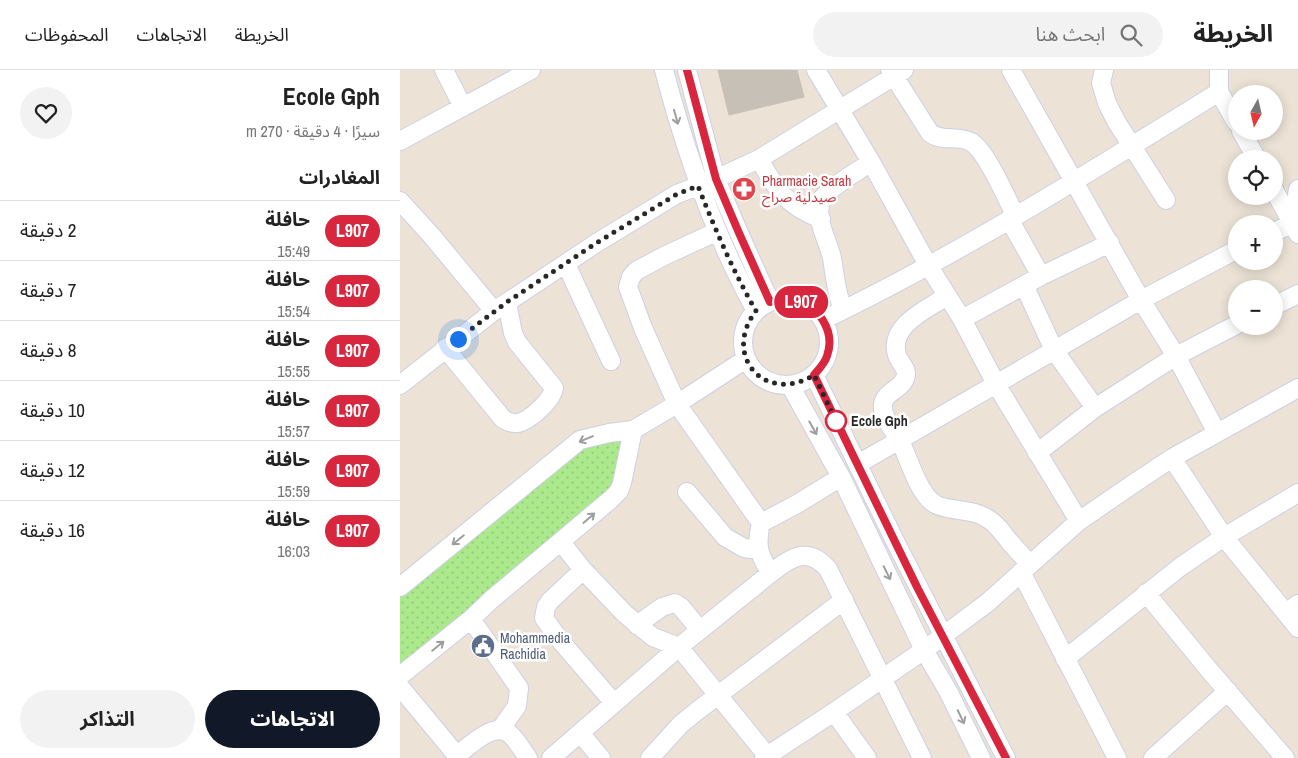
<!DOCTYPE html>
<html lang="ar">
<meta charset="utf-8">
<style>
body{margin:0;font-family:"Archivo Narrow","Noto Sans Arabic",sans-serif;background:#f2f2f2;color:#222;direction:rtl;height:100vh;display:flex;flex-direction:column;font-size:19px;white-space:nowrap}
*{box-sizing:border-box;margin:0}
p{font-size:16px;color:#767676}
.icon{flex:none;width:28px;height:28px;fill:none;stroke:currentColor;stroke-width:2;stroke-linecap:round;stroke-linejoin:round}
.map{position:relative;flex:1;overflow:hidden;direction:ltr}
.sheet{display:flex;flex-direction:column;background:#fff;width:400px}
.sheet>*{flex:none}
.badge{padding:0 10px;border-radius:16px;font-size:18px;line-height:32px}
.needle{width:32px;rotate:188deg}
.controls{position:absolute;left:828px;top:15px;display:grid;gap:10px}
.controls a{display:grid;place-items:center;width:55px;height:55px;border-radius:50%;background:#fff;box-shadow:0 2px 12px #0003;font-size:25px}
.you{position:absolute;width:25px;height:25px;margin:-12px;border:4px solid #fff;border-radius:50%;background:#1a73e8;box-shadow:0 0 0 8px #1a73e833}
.map>.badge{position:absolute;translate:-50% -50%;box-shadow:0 0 0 2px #fff}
h2{padding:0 20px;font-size:19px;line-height:45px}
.round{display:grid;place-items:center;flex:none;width:52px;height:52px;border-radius:26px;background:#f2f2f2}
.summary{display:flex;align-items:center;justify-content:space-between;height:85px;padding:0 20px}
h1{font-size:24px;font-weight:700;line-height:38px}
.cta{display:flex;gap:10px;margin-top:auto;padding:10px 20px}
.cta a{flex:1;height:58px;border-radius:30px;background:#111827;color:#fff;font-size:20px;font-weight:700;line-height:58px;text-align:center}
.cta a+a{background:#f2f2f2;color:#222}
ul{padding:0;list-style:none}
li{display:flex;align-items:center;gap:15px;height:60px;padding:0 20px;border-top:1px solid #e0e0e0}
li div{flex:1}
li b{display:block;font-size:19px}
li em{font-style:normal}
li .badge{min-width:55px;font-weight:700;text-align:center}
header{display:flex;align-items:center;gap:30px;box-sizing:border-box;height:70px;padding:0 25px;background:#fff;border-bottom:1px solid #e0e0e0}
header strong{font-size:24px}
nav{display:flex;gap:28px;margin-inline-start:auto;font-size:18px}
.search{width:350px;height:45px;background:#f2f2f2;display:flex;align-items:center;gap:12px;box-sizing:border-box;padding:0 18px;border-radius:28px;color:#767676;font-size:19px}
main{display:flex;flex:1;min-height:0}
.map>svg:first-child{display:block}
.grass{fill:url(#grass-dots)}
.building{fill:#c6c0b7;stroke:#c7bfb0}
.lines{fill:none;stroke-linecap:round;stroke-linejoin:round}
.minor-casing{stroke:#ccd0e2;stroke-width:20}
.minor{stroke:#fff;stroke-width:18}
.oneway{stroke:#9e9e9e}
.line-casing{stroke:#fff;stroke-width:11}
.line{stroke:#d7263d;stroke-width:8}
.walk{stroke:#272727;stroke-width:5;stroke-dasharray:0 9}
.stop-dot{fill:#fff;stroke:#d7263d;stroke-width:2.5}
.labels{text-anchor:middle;stroke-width:5;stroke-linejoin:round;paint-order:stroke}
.health-label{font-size:14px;fill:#be3a42;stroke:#fff;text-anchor:start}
.stop-label{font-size:14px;font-weight:bold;fill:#272727;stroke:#fff;text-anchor:start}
.service-label{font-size:14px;fill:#4e5e75;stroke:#fff;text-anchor:start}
</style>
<header>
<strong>الخريطة</strong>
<div class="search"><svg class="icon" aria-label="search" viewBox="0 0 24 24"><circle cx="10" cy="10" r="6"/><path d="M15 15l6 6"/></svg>ابحث هنا</div>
<nav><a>الخريطة</a><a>الاتجاهات</a><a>المحفوظات</a></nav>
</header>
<main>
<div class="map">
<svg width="898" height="688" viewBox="0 0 898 688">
<defs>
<pattern id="grass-dots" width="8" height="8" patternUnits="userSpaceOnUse" patternTransform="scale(1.25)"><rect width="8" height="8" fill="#abe98c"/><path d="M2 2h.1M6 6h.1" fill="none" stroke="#93c879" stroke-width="1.8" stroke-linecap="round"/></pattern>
</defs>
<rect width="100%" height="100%" fill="#ece3d6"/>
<!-- grass -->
<path class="grass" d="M228 358 215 420 0 596V517L185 362Z"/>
<!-- building -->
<path class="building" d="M318 0H397L404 27 329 45Z"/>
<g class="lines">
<!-- minor casing -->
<g class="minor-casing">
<path id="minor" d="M44 0 63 37
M264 0C286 84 314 165 356 241
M287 0 316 109 339 163 370 232
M416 0 471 92 528 195 562 249 596 314 679 451
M490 0 530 63C541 72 558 65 571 72 586 80 607 129 615 145
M611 0 741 230 776 286 817 363
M704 0 701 13 707 33 716 51 766 130
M819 0V22L836 52
M841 61 857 89
M0 71 131 0
M359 89C375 118 388 137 421 149
M874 120 898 164
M0 131 31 165 94 241
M609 149 641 206
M316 162 264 186 236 201 231 207 228 217 243 258 277 334 361 453 397 434 441 407
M874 162 892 154 898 119
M166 194 211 291
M624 215 654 280 695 338
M547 226C528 239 488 255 497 285 499 292 507 298 506 305 504 319 485 321 483 334 481 347 494 360 500 371 509 388 518 424 535 434 542 439 565 440 575 443 592 448 599 458 609 471 616 479 623 487 630 494
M343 272a43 43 0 1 1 86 0a43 43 0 1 1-86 0Z
M874 236 898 224
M443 240C436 223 435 206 432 188 428 170 413 147 422 129 428 118 460 100 471 92
M562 249 641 206 710 173
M423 250C560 184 690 102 819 22
M45 278 103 349C108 352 113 354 118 353 131 350 152 330 154 318L117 272 113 263 107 233
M414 305 495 471 606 688
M0 315 94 241 198 172 277 124 316 109 359 89 504 0
M390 315 441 407 524 580 548 621 581 688
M637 383 695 338 776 286 836 255
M772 388 824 467 898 558
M458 394 741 230 836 180
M287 422 325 467 344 478 359 480
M161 472 183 500 225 544 253 567 279 577 369 688
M183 500 150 531 146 537 144 548 158 568 214 633
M621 502 717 688
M371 503C391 487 408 476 428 499L522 688
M0 517 180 370 209 363 233 360 277 334 346 289
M746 523 810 601 885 688
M886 543 898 534
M71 549 119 618 117 636 100 660
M237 555 262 537 275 533 281 537 300 560
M665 589 780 497 824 467 898 423
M0 606 71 549 91 530 210 430 219 421 222 413 233 360
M0 617 59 688
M434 642 467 688
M180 663 201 688
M56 686C70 676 95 649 111 665 118 672 123 681 128 688
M151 688 279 577 371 503C358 485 356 474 361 453
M250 688 281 654 297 641 444 530
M364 688 434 642 524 580 587 533 679 451 730 416 772 388 898 318
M753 688 828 621"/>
</g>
<!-- minor -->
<use href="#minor" class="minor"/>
</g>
<!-- one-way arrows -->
<defs><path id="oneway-shaft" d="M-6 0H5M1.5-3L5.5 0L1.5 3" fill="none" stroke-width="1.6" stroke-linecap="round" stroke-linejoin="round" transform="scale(1.25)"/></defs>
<g class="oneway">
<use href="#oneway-shaft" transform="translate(276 47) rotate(74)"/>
<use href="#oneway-shaft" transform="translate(413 358) rotate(61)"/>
<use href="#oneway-shaft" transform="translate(186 369) rotate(157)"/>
<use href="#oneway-shaft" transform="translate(189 448) rotate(-41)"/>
<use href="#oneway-shaft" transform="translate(58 470) rotate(141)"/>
<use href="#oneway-shaft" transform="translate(487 503) rotate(64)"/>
<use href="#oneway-shaft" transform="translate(38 576) rotate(-39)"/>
<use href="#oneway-shaft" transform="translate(561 647) rotate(64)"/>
</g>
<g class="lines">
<!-- line casing -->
<g class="line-casing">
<path id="line" d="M287 0 316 109 339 163 370 232C378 230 385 228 393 230 418 234 436 261 427 286 425 293 419 299 414 305L518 519 606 688"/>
</g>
<!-- line -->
<use href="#line" class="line"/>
<!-- walk -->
<path class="walk" d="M58 269 107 232 198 172 277 124 298 116C315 159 333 201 356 241 321 286 366 335 414 305L438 355 436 351"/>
</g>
<!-- icons -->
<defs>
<g id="pharmacy-disc" transform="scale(1.25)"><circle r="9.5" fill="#e0444e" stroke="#fff"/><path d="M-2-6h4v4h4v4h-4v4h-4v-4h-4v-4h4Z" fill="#fff"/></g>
<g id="civic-disc" transform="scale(1.25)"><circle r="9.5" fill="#5c6f8a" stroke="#fff"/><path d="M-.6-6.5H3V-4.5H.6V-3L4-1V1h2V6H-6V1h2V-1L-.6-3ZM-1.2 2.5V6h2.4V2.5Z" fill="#fff"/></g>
</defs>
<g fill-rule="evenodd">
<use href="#pharmacy-disc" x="344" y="119"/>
<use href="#civic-disc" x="83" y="576"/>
</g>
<!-- markers -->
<circle class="stop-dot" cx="436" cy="351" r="10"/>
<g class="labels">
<!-- health labels -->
<g class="health-label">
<text x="362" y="116">Pharmacie Sarah<tspan x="362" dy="16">صيدلية صراح</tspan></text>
</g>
<!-- stop labels -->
<g class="stop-label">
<text x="451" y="356">Ecole Gph</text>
</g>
<!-- service labels -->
<g class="service-label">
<text x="100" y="573">Mohammedia<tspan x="100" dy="16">Rachidia</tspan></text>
</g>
</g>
</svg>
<div class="controls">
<a><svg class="needle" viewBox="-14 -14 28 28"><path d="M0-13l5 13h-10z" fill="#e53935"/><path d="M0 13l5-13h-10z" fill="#767676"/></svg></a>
<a><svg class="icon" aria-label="locate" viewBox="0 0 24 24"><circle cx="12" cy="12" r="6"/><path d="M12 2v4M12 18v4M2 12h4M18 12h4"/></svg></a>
<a>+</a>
<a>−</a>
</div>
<div class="you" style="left:58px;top:269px"></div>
<b class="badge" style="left:401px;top:232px;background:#d7263d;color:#fff">L907</b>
</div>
<section class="sheet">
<div class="summary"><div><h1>Ecole Gph</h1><p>سيرًا · 4 دقيقة · 270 m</p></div><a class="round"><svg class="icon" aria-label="heart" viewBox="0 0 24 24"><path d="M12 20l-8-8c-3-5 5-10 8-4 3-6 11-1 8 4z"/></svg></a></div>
<h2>المغادرات</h2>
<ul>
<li><span class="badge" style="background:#d7263d;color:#fff">L907</span><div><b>حافلة</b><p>15:49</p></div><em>2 دقيقة</em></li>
<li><span class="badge" style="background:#d7263d;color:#fff">L907</span><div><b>حافلة</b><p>15:54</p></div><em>7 دقيقة</em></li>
<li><span class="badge" style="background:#d7263d;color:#fff">L907</span><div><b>حافلة</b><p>15:55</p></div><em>8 دقيقة</em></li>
<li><span class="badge" style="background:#d7263d;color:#fff">L907</span><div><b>حافلة</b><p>15:57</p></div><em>10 دقيقة</em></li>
<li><span class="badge" style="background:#d7263d;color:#fff">L907</span><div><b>حافلة</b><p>15:59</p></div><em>12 دقيقة</em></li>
<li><span class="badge" style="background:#d7263d;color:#fff">L907</span><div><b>حافلة</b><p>16:03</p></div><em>16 دقيقة</em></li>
</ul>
<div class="cta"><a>الاتجاهات</a><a>التذاكر</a></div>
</section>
</main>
